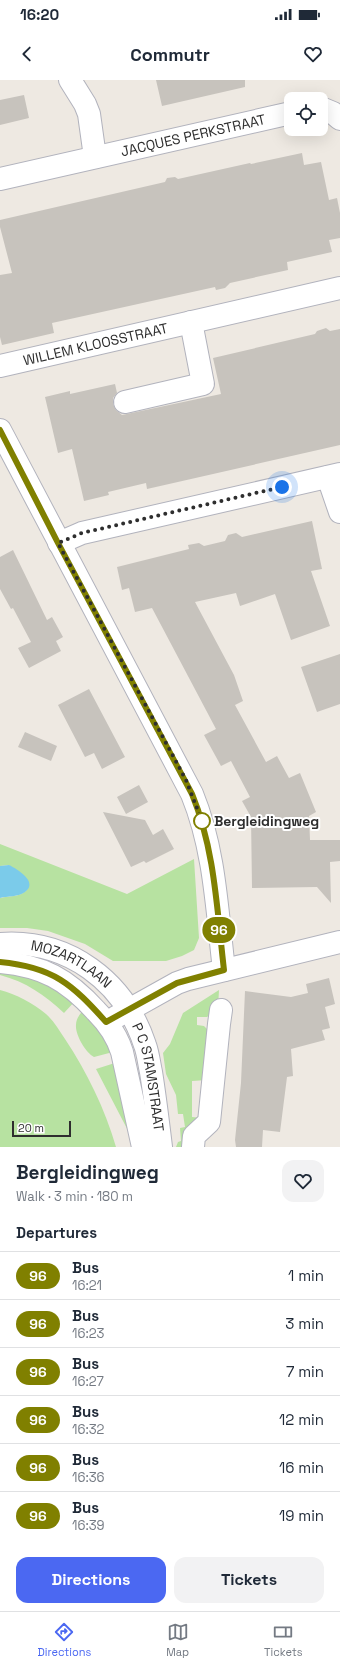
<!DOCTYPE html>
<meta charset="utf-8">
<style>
body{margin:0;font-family:"Space Grotesk",sans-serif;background:#f2f2f3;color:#1f2937;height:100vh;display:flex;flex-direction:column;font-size:15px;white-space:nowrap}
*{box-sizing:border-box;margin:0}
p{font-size:13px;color:#747a83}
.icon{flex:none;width:22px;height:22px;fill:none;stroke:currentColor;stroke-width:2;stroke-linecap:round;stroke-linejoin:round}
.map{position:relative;height:1067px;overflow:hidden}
.drawer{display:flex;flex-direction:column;background:#fff;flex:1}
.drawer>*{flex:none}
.badge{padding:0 8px;border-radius:13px;font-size:14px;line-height:26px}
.controls{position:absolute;left:284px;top:12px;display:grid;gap:8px}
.controls a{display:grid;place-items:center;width:44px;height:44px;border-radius:8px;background:#fff;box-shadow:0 4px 16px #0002;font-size:20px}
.scale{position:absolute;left:12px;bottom:10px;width:59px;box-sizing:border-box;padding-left:4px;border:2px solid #2e2e2e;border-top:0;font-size:11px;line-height:14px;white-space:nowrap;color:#2e2e2e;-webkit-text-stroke:3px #fff;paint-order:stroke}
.you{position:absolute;width:20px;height:20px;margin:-10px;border:3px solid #fff;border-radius:50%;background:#1a73e8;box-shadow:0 0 0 6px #1a73e833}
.map>.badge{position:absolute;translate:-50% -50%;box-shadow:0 0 0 2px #fff}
h2{padding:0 16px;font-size:15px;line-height:36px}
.round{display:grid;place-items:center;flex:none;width:42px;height:42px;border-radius:12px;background:#f2f2f3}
.head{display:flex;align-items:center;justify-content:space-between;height:68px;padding:0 16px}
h1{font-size:19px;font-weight:700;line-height:30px}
.button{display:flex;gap:8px;margin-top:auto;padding:8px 16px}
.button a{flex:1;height:46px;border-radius:12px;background:#4b68f2;color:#fff;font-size:16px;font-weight:700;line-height:46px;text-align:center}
.button a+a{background:#f2f2f3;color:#1f2937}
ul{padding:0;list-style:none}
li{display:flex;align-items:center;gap:12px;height:48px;padding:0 16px;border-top:1px solid #e0e1e3}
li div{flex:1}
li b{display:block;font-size:15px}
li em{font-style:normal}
li .badge{min-width:44px;font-weight:700;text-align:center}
.status{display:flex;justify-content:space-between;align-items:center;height:28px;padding:0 20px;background:#fff;direction:ltr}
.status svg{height:11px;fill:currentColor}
header{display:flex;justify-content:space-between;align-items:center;height:52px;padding:0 16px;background:#fff;font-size:18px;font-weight:700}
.menu{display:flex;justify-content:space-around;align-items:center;height:56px;border-top:1px solid #e0e1e3;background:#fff;font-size:11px;color:#747a83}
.menu a{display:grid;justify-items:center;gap:2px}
.menu .on{color:#4b68f2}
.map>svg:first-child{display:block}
.green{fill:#b7e2a1}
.water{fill:#7bcbea}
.building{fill:#c7c3bd}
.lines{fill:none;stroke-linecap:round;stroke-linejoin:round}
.minor-casing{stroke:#b2b3bd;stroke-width:24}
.minor{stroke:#fff;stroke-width:22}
.line-casing{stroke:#fff;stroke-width:9}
.line{stroke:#808000;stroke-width:6}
.walk{stroke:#2e2e2e;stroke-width:4;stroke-dasharray:0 7.2}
.stop-dot{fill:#fff;stroke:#808000;stroke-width:2}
.labels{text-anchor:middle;stroke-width:4;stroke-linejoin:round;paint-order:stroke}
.street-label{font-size:14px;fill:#2e2e2e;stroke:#fff}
.stop-label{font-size:14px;font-weight:bold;fill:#2e2e2e;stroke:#fff;text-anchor:start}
</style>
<div class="status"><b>16:20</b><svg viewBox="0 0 49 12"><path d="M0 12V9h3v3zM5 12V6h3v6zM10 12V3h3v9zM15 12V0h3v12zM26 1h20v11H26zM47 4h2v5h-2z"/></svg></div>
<header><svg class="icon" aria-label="back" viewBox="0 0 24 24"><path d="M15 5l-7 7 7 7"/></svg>Commutr<svg class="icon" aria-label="heart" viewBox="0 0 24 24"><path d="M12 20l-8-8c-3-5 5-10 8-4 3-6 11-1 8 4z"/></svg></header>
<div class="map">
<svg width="340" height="1067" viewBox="0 0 340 1067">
<rect width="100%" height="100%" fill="#eee9e2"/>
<!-- green -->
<path class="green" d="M0 764 127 814 194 779 199 858 194 870 182 876 166 881H113L85 864 48 851 27 848H0V818C10 816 23 817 28 808L9 785 0 786Z
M0 889 32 895 76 920 64 933C45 915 26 902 0 895Z
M0 910C16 914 33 923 46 934 54 941 59 950 65 959 87 992 105 1029 116 1067H0Z
M219 910 218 928 207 937H197V945L204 946 212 954 207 1000 192 1001V1037L202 1038 187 1067H176L178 1062 181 1061 180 1048 185 1047 183 1034H178L176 1015 166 994 163 973 170 964 183 933Z
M85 928 113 972 94 977C86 973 75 955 76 945 76 938 81 933 85 928Z
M118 982 135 1064 96 989Z"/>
<!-- water -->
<path class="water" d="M9 785C17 789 39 802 25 812 19 817 7 816 0 818V786Z"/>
<!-- building -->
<path class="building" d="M156 0H245V7L162 26Z
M24 15 29 38 0 45V20Z
M302 73 304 85 321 82 329 120 337 118 340 133V158L329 160 332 172 287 182 288 190 230 203 225 208 216 210 215 207 52 243 54 253 2 265 0 257V195L12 193 0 147V140L165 102 167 98 175 97 178 99 250 83 251 84Z
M326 248 330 251 340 249V365L147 409 146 403 108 412 109 415 84 421 72 369 58 373 45 317 70 311V314L115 304 117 313 113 318V324L116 330 122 335 221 314 213 278 315 254 317 251Z
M312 441 322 489 311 491 330 546 291 560 275 514 240 526 236 513 195 522 234 595 243 621 235 625 266 682 277 676 289 698 300 693 316 732 309 736 310 760H340V781L330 782 331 823 317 807 252 808 251 737 242 721 250 717 231 681 221 686 204 655 216 649 152 528 135 532 129 508 122 510 117 487 189 469 188 465 199 463 204 466 225 461 228 455 236 453 242 457Z
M13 470 47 540 52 537 63 557 56 561 61 571 29 588 18 568 31 562 13 528 11 529 0 509V477Z
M340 574V624L317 632 301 587Z
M89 609 125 677 102 689 94 673 85 677 58 625Z
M25 652 57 666 51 681 18 667Z
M139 705 148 722 126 734 117 717Z
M103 732 145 740 153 755 163 749 174 769 146 783 144 781 131 787Z
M329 898 335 924 325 927 330 948 322 950 325 960 291 969 293 996 287 997 280 1052 263 1050 262 1067H236L235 1060 241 1003 245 911 291 917 308 913 306 904Z"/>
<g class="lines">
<!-- minor casing -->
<g class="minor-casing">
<g id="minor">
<path d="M70 0 85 24 89 34 95 77"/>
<path d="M321 28 333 33 340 39"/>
<path id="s1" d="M0 99 291 33"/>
<path id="s2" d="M0 286 340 208"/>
<path d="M125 322 203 304 191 242"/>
<path d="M0 350 192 714C215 770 217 831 224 890"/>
<path d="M328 397 340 432"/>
<path d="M59 463 82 453 340 394"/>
<path id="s3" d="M0 864C68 859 124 901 145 965 148 973 149 983 151 992 155 1017 158 1042 161 1067"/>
<path d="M0 882C43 886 67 899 96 931 108 943 117 956 122 972L143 1067"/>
<path d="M116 937 177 903 188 899 340 862"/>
<path d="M193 1067 194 1056 209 1042 219 944 221 930"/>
</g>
</g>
<!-- minor -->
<use href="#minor" class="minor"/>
</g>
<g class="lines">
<!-- line casing -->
<g class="line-casing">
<path id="line" d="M0 350 58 463 192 714C215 770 217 831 224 890L177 903 106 942C72 904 53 887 0 882"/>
</g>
<!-- line -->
<use href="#line" class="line"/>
<!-- walk -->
<path class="walk" d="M202 741 186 700 58 463 82 453 282 407"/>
</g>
<!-- markers -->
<circle class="stop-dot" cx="202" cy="741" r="8"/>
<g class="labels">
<!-- street labels -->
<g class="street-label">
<text dy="5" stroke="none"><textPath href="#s1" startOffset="198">JACQUES PERKSTRAAT</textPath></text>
<text dy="5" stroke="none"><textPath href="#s2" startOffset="98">WILLEM KLOOSSTRAAT</textPath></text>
<text dy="5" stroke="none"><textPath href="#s3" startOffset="76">MOZARTLAAN</textPath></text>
<text dy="5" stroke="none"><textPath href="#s3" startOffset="223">P C STAMSTRAAT</textPath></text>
</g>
<!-- stop labels -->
<g class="stop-label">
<text x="214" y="746">Bergleidingweg</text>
</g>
</g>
</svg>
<div class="controls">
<a><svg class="icon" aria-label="locate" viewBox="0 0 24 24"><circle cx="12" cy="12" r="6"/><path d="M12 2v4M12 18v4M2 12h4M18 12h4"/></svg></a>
</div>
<div class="scale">20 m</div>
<div class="you" style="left:282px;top:407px"></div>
<b class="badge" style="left:219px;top:850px;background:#808000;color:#fff">96</b>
</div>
<section class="drawer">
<div class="head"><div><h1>Bergleidingweg</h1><p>Walk · 3 min · 180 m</p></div><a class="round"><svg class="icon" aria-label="heart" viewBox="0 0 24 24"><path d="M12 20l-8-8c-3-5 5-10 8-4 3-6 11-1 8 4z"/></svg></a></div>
<h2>Departures</h2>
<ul>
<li><span class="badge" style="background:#808000;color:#fff">96</span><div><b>Bus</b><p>16:21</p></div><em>1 min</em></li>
<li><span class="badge" style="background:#808000;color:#fff">96</span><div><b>Bus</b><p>16:23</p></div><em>3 min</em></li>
<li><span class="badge" style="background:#808000;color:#fff">96</span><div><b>Bus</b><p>16:27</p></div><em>7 min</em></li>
<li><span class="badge" style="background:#808000;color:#fff">96</span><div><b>Bus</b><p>16:32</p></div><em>12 min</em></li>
<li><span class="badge" style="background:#808000;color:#fff">96</span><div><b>Bus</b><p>16:36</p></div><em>16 min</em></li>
<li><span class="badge" style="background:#808000;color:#fff">96</span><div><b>Bus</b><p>16:39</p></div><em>19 min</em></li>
</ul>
<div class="button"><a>Directions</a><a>Tickets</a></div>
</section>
<nav class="menu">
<a class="on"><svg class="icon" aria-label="directions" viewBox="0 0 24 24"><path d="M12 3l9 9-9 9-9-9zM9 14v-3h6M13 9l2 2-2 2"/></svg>Directions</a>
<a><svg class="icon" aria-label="map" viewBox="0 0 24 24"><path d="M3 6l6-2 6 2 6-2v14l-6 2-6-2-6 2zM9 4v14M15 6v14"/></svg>Map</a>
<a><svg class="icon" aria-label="tickets" viewBox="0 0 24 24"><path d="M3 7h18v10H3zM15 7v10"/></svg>Tickets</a>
</nav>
